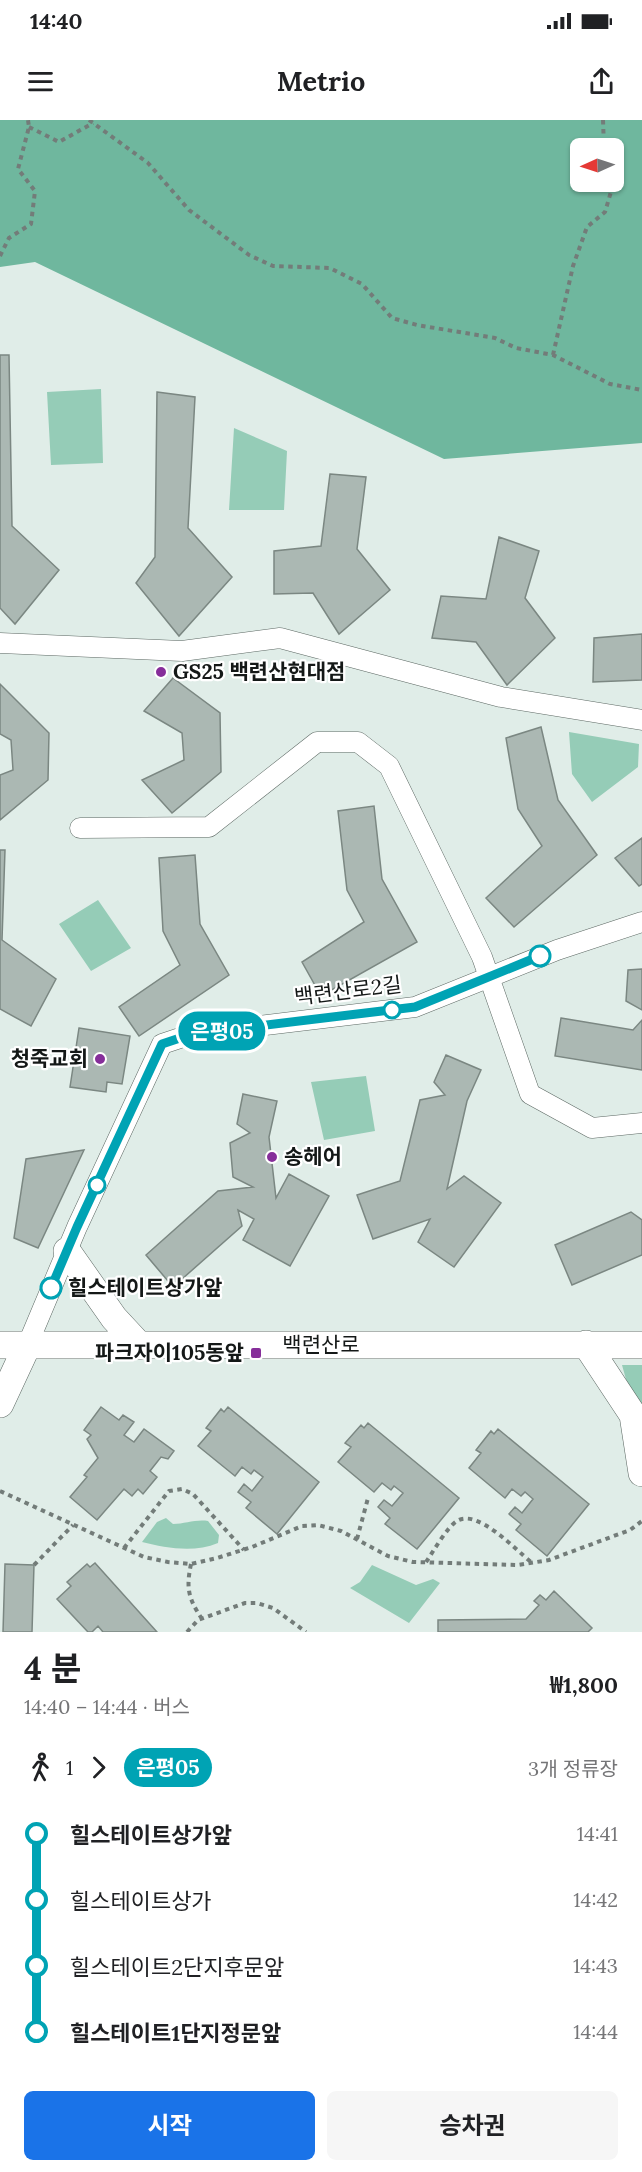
<!DOCTYPE html>
<html lang="ko">
<meta charset="utf-8">
<style>
body{margin:0;font-family:Lora,"Noto Sans KR",serif;background:#f6f6f6;color:#202124;height:100vh;display:flex;flex-direction:column;font-size:22px;white-space:nowrap}
*{box-sizing:border-box;margin:0}
p{font-size:20px;color:#757577}
.icon{flex:none;width:33px;height:33px;fill:none;stroke:currentColor;stroke-width:2;stroke-linecap:round;stroke-linejoin:round}
.map{position:relative;height:1512px;overflow:hidden}
.sheet{display:flex;flex-direction:column;background:#fff;flex:1}
.sheet>*{flex:none}
.badge{padding:0 12px;border-radius:20px;font-size:21px;line-height:39px}
.needle{width:39px;rotate:267deg}
.controls{position:absolute;left:570px;top:18px;display:grid;gap:12px}
.controls a{display:grid;place-items:center;width:54px;height:54px;border-radius:9px;background:#fff;box-shadow:0 2px 4px #0004;font-size:30px}
.map>.badge{position:absolute;translate:-50% -50%;box-shadow:0 0 0 3px #fff}
.legs{display:flex;align-items:center;gap:9px;height:66px;padding:0 24px;font-size:20px}
.legs p{margin-inline-start:auto}
.overview{display:flex;align-items:center;justify-content:space-between;height:102px;padding:0 24px}
h1{font-size:33px;font-weight:700;line-height:45px}
.action{display:flex;gap:12px;margin-top:auto;padding:12px 24px}
.action a{flex:1;height:69px;border-radius:9px;background:#1a73e8;color:#fff;font-size:24px;font-weight:700;line-height:69px;text-align:center}
.action a+a{background:#f6f6f6;color:#202124}
ul{padding:0 24px;list-style:none}
li{display:flex;align-items:center;gap:21px;height:66px;font-size:22px}
li i{display:grid;place-items:center;width:9px;height:100%;margin:0 8px;background:currentColor}
li i::after{content:'';width:15px;height:15px;margin:-8px;border:4px solid;border-radius:50%;background:#fff}
li p{margin-inline-start:auto}
li:first-child i{background:linear-gradient(#0000 50%,currentColor 0)}
li:last-child i{background:linear-gradient(currentColor 50%,#0000 0)}
.status{display:flex;justify-content:space-between;align-items:center;height:42px;padding:0 30px;background:#fff;direction:ltr}
.status svg{height:16px;fill:currentColor}
header{display:flex;justify-content:space-between;align-items:center;height:78px;padding:0 24px;background:#fff;font-size:27px;font-weight:700}
.map>svg:first-child{display:block}
.green{fill:#95ccb7}
.forest{fill:#6fb79e;fill-rule:evenodd}
.building{fill:#abb8b3;stroke:#7b8782;stroke-width:1.5}
.lines{fill:none;stroke-linecap:round;stroke-linejoin:round}
.street-casing{stroke:#5c6863;stroke-width:21}
.secondary-casing{stroke:#5c6863;stroke-width:28}
.path{stroke:#737c79;stroke-width:4;stroke-dasharray:4.5 4.5;stroke-linecap:butt}
.street{stroke:#fff;stroke-width:20}
.secondary{stroke:#fff;stroke-width:27}
.line-1-casing{stroke:#fff;stroke-width:14}
.line-1{stroke:#00a3b4;stroke-width:9}
.poi-dot{fill:#862e9a;stroke:#fff;stroke-width:2}
.stop-1-dot{fill:#fff;stroke:#00a3b4;stroke-width:3}
.labels{text-anchor:middle;stroke-width:4.5;stroke-linejoin:round;paint-order:stroke}
.poi-label{font-size:21px;font-weight:bold;fill:#141817;stroke:#fff;text-anchor:start}
.street-label{font-size:21px;fill:#141817;stroke:#fff}
.stop-label{font-size:21px;font-weight:bold;fill:#141817;stroke:#fff;text-anchor:start}
</style>
<div class="status"><b>14:40</b><svg viewBox="0 0 49 12"><path d="M0 12V9h3v3zM5 12V6h3v6zM10 12V3h3v9zM15 12V0h3v12zM26 1h20v11H26zM47 4h2v5h-2z"/></svg></div>
<header><svg class="icon" aria-label="menu" viewBox="0 0 24 24"><path d="M4 6h16M4 12h16M4 18h16"/></svg>Metrio<svg class="icon" aria-label="share" viewBox="0 0 24 24"><path d="M12 15V3M7 8l5-5 5 5M5 13v7h14v-7"/></svg></header>
<div class="map">
<svg width="642" height="1512" viewBox="0 0 642 1512">
<rect width="100%" height="100%" fill="#e0ede8"/>
<!-- green -->
<path class="green" d="M101 269 103 343 51 345 47 272Z
M234 308 287 331 284 390H229Z
M569 612 639 624 638 647 592 682 572 654Z
M98 780 131 828 91 851 59 804Z
M366 956 375 1011 324 1020 311 962Z
M622 1245H642V1317Z
M166 1398 173 1404C185 1404 196 1399 208 1401L219 1415 218 1423C194 1433 166 1428 142 1422L157 1402Z
M372 1445 416 1465 433 1459 440 1463 409 1503 350 1468 360 1462Z"/>
<!-- forest -->
<path class="forest" d="M0 0H642V323L444 339 35 142 0 147ZM580 28H614V62H580Z"/>
<!-- building -->
<path class="building" d="M0 235H9L12 406 59 450 15 504 0 488Z
M157 272 195 277 188 408 232 457 179 516 136 463 155 437Z
M330 354 366 357 357 429 390 470 339 514 313 473 274 474V431L321 426Z
M499 417 539 431 525 478 555 518 507 565 476 522 432 518 441 476 486 479Z
M642 514V560L593 562 594 518Z
M173 558 220 593 221 652 172 693 142 660 184 640 182 613 144 591Z
M0 564 49 613 48 660 0 700V655L13 650 11 620 0 614Z
M541 607 558 680 597 735 514 807 486 778 542 726 518 689 506 618Z
M374 686 382 759 417 822 321 876 302 842 364 802 347 770 338 691Z
M642 718V764L639 766 615 738Z
M0 730H5L2 820 56 859 31 906 0 889Z
M195 735 200 804 229 855 139 916 119 887 180 845 163 811 159 738Z
M642 849V890L626 881 628 850Z
M561 898 633 910 642 900V950L555 936Z
M79 908 130 916 122 964 107 962 106 972 70 967Z
M446 935 481 950 467 981 447 1069 464 1056 501 1083 454 1147 418 1122 430 1099 373 1119 357 1075 400 1061 420 980 445 975 434 962Z
M243 974 277 981 269 1017 276 1078 289 1054 329 1076 290 1146 243 1120 254 1099 238 1090 242 1106 173 1167 146 1135 218 1071 253 1067 233 1057 230 1023 250 1013 237 1004Z
M84 1030 38 1128 14 1118 26 1039Z
M631 1092 642 1100V1135L572 1165 555 1125Z
M101 1287 119 1300 123 1295 134 1302 124 1315 134 1322 144 1309 174 1331 168 1339 161 1337 150 1351 157 1357 143 1374 138 1369 132 1376 124 1369 97 1400 70 1377 87 1357 84 1355 98 1338 87 1319 91 1315 84 1310Z
M228 1287 319 1362 277 1414 246 1388 251 1382 238 1372 244 1364 252 1371 263 1357 254 1350 251 1354 242 1347 235 1356 198 1326 211 1311 206 1308 221 1289 224 1292Z
M368 1303 459 1378 417 1429 385 1404 390 1398 378 1387 384 1380 392 1386 403 1373 394 1366 391 1370 382 1363 374 1372 338 1342 351 1327 345 1323 361 1305 364 1308Z
M498 1309 589 1384 547 1436 516 1410 521 1404 509 1394 515 1387 522 1393 533 1379 525 1372 521 1376 512 1369 505 1378 469 1348 481 1333 476 1330 491 1311 494 1314Z
M95 1443 157 1512H103L98 1506 92 1512H88L57 1479 71 1466 67 1462 87 1444 90 1447Z
M5 1444 34 1445 32 1512H3Z
M554 1471 592 1508 588 1512H438V1500L526 1499 539 1485 534 1481 540 1475 546 1480Z"/>
<g class="lines">
<!-- street casing -->
<g class="street-casing">
<path id="street" d="M0 523 182 531 280 518 501 577 642 600
M80 708 209 707 317 622H358L389 646 482 837 530 974 592 1008 642 1003
M27 1226 77 1107 162 924 192 914 415 887 557 830 642 802"/>
</g>
<!-- secondary casing -->
<g class="secondary-casing">
<path id="secondary" d="M67 1131 114 1198 140 1226
M586 1224 633 1295 642 1353
M0 1225H642
M0 1284 27 1226"/>
</g>
<!-- path -->
<path class="path" d="M89 0 148 43 189 90 249 135 273 146 330 148 362 164 392 198 417 205 495 218 516 228 553 235 610 264 642 270
M603 0 604 28
M29 7 59 22 93 3
M0 136 9 118 31 104 35 71 18 49 29 7 28 0
M553 235 573 146 587 107 605 92 613 65 612 62
M0 1371 144 1437 168 1442 191 1444 217 1438 252 1427 302 1406 318 1405 341 1411 388 1436 413 1442 518 1445 549 1440 630 1410 642 1401
M357 1419 368 1378
M124 1428 169 1371 182 1369 193 1374 244 1430
M426 1442C433 1432 447 1407 457 1401 477 1388 516 1430 531 1442
M191 1444C186 1468 188 1478 202 1499
M34 1445 73 1405
M187 1512 198 1500 245 1483H257L273 1488 306 1512"/>
<!-- street -->
<use href="#street" class="street"/>
<!-- secondary -->
<use href="#secondary" class="secondary"/>
</g>
<g class="lines">
<!-- line-1 casing -->
<g class="line-1-casing">
<path id="line-1" d="M51 1168 77 1107 162 924 192 914 415 887 540 836"/>
</g>
<!-- line-1 -->
<use href="#line-1" class="line-1"/>
</g>
<!-- markers -->
<g class="poi-dot">
<circle cx="161" cy="552" r="6"/>
<circle cx="100" cy="939" r="6"/>
<circle cx="272" cy="1037" r="6"/>
<rect x="250" y="1227" width="12" height="12" rx="3"/>
</g>
<g class="stop-1-dot">
<circle cx="540" cy="836" r="10"/>
<circle cx="392" cy="890" r="8"/>
<circle cx="97" cy="1065" r="8"/>
<circle cx="51" cy="1168" r="10"/>
</g>
<g class="labels">
<!-- poi labels -->
<g class="poi-label">
<text x="173" y="559">GS25 백련산현대점</text>
<text x="88" y="946" text-anchor="end">청죽교회</text>
<text x="284" y="1044">송헤어</text>
<text x="244" y="1240" text-anchor="end">파크자이105동앞</text>
</g>
<!-- street labels -->
<g class="street-label">
<text transform="translate(348 871) rotate(-7)" y="7">백련산로2길</text>
<text x="321" y="1232">백련산로</text>
</g>
<!-- stop labels -->
<g class="stop-label">
<text x="68" y="1175">힐스테이트상가앞</text>
</g>
</g>
</svg>
<div class="controls">
<a><svg class="needle" viewBox="-14 -14 28 28"><path d="M0-13l5 13h-10z" fill="#e53935"/><path d="M0 13l5-13h-10z" fill="#757577"/></svg></a>
</div>
<b class="badge" style="left:222px;top:911px;background:#00a3b4;color:#fff">은평05</b>
</div>
<section class="sheet">
<div class="overview"><div><h1>4 분</h1><p>14:40 – 14:44 · 버스</p></div><b>₩1,800</b></div>
<div class="legs"><svg class="icon" aria-label="walk" viewBox="0 0 24 24"><circle cx="13" cy="4" r="2"/><path d="M13 8l-2 6 4 7M11 14l-3 7M7 12l3-4h3l4 4"/></svg>1<svg class="icon" aria-label="forward" viewBox="0 0 24 24"><path d="M9 5l7 7-7 7"/></svg><b class="badge" style="background:#00a3b4;color:#fff">은평05</b><p>3개 정류장</p></div>
<ul>
<li><i style="color:#00a3b4"></i><b>힐스테이트상가앞</b><p>14:41</p></li>
<li><i style="color:#00a3b4"></i><span>힐스테이트상가</span><p>14:42</p></li>
<li><i style="color:#00a3b4"></i><span>힐스테이트2단지후문앞</span><p>14:43</p></li>
<li><i style="color:#00a3b4"></i><b>힐스테이트1단지정문앞</b><p>14:44</p></li>
</ul>
<div class="action"><a>시작</a><a>승차권</a></div>
</section>
